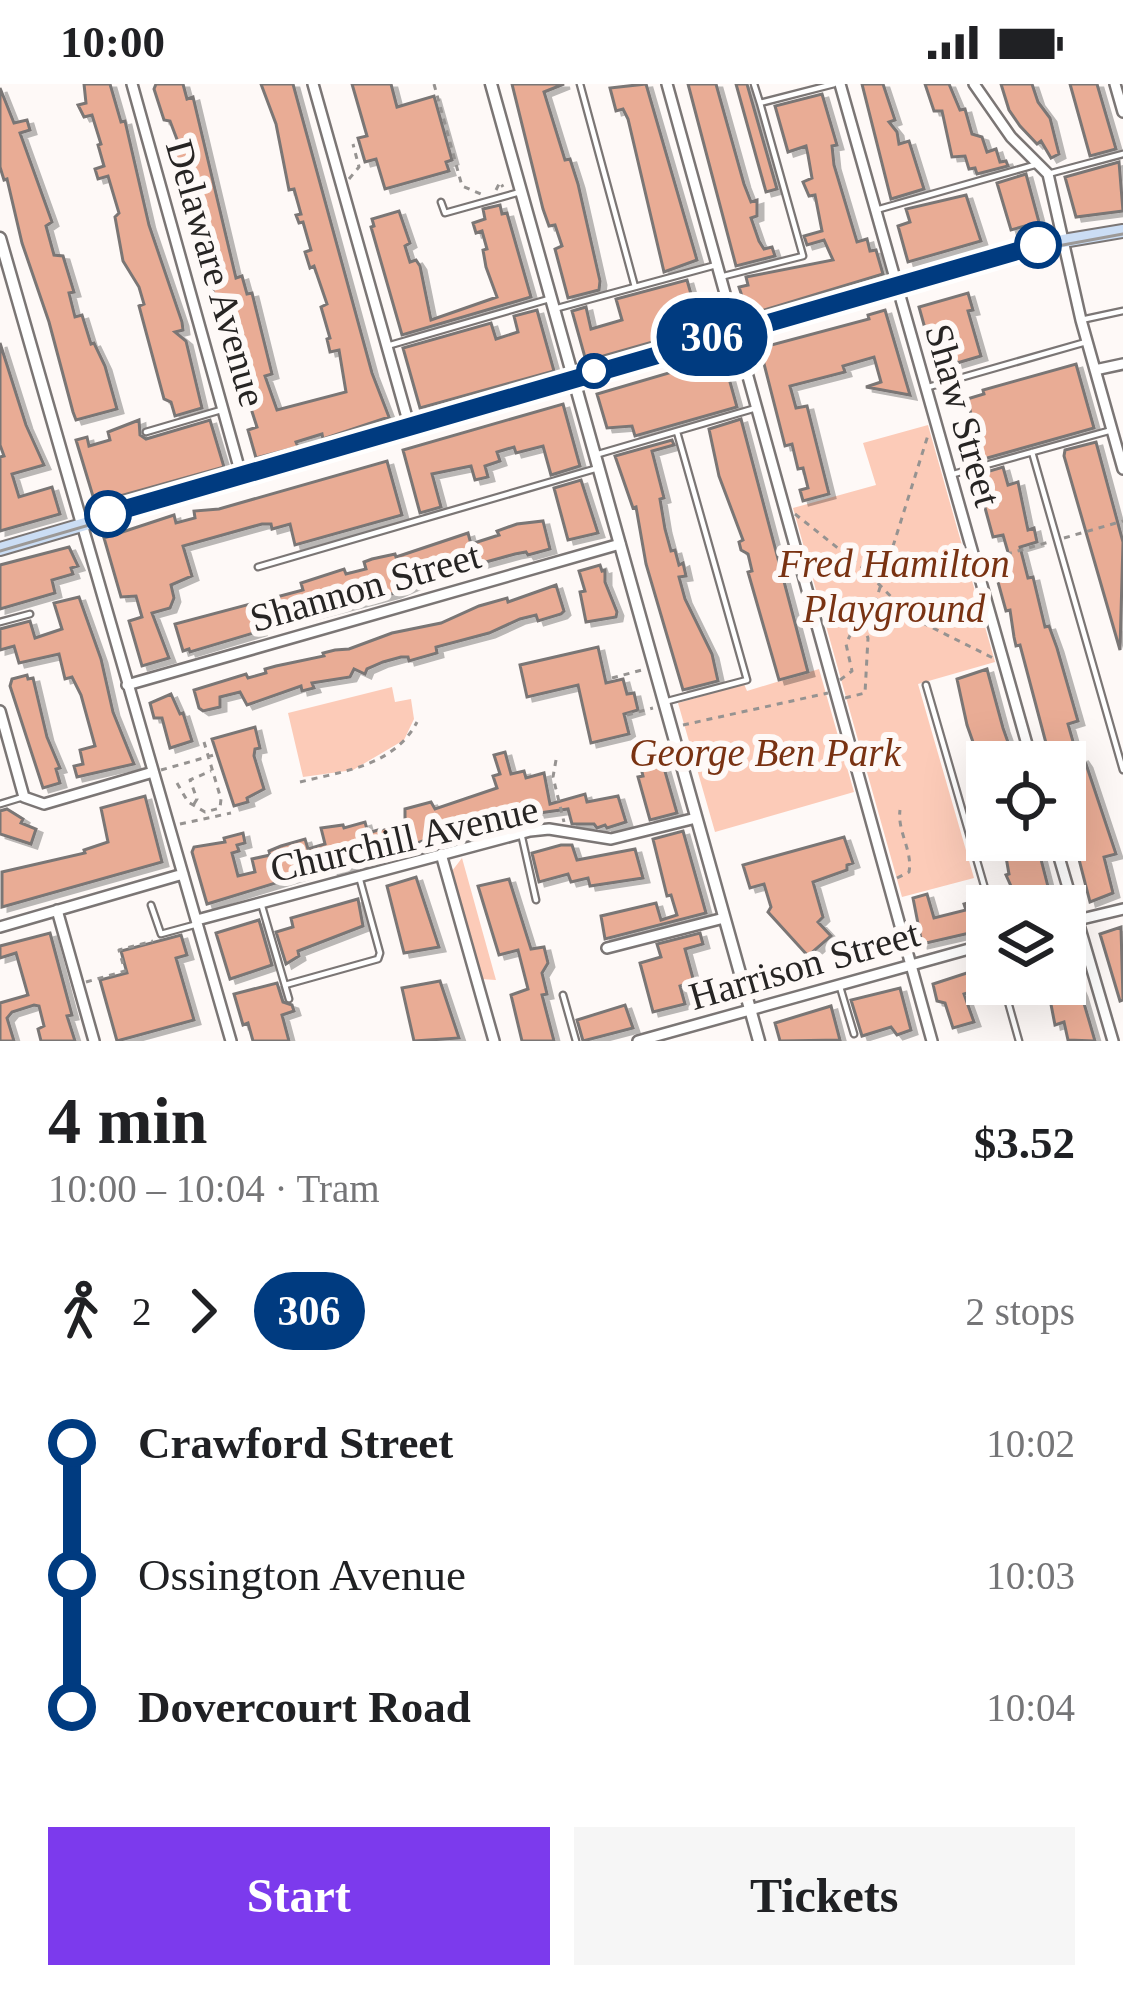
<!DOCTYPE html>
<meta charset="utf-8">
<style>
body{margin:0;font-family:"Times New Roman",serif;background:#f6f6f6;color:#202124;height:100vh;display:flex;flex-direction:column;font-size:45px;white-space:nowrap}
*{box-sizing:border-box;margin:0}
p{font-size:39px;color:#757577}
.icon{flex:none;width:66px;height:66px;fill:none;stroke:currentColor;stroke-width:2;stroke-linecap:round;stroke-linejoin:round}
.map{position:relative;height:957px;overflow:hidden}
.panel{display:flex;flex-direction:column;background:#fff;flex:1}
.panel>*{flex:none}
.badge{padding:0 24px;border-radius:39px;font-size:42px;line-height:78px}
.controls{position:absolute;left:966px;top:657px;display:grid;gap:24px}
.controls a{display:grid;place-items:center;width:120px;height:120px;border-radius:0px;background:#fff;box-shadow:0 12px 48px #0002;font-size:60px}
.map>.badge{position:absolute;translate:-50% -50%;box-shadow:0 0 0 6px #fff}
.legs{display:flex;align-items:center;gap:18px;height:132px;padding:0 48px;font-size:39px}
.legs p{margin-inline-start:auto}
.overview{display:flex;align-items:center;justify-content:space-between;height:204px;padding:0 48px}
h1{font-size:66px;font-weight:700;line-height:90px}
.button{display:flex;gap:24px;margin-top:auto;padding:24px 48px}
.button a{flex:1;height:138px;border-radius:0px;background:#7c3aed;color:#fff;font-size:48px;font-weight:700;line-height:138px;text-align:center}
.button a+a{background:#f6f6f6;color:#202124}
ul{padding:0 48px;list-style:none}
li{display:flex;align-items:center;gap:42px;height:132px;font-size:45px}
li i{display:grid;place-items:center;width:18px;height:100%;margin:0 15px;background:currentColor}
li i::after{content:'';width:30px;height:30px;margin:-15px;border:9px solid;border-radius:50%;background:#fff}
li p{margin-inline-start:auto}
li:first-child i{background:linear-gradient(#0000 50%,currentColor 0)}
li:last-child i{background:linear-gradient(currentColor 50%,#0000 0)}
.status{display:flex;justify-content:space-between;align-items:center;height:84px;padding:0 60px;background:#fff;direction:ltr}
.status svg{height:33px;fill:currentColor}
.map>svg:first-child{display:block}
.green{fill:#fccbb8}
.building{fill:#e9ac95;stroke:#7a7675;stroke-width:3;filter:url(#shadow)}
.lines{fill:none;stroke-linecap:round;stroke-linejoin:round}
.service-casing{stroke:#7b7675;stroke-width:9}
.minor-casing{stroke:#7b7675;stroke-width:14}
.tertiary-casing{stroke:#7b7675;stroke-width:15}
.secondary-casing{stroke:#7b7675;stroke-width:16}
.path{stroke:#969391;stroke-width:3;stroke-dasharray:6 6;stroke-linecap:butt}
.service{stroke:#fff;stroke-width:4.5}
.minor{stroke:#fff;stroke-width:9}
.tertiary{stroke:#fff;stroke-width:10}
.secondary{stroke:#cbddf4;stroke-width:12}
.tram{stroke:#9c9997;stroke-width:3}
.line-1-casing{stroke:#fff;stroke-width:27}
.line-1{stroke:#003b80;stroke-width:18}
.stop-1-dot{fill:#fff;stroke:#003b80;stroke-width:6}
.labels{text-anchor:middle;stroke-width:12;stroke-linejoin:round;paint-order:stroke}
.street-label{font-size:39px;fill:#272524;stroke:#fef9f7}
.park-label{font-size:39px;font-style:italic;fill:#793212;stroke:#fef9f7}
</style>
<div class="status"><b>10:00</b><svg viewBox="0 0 49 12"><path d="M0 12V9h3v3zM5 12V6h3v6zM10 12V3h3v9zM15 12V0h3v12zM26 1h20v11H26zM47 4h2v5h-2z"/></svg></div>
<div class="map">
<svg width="1123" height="957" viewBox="0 0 1123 957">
<defs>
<filter id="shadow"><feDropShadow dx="6" dy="4" stdDeviation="0" flood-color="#0004"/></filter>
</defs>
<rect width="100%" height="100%" fill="#fef9f7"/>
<!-- green -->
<path class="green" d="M928 341 995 578 918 600 974 794 902 813 793 424 876 401 863 359Z
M819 585 854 708 715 748 678 619 744 600 747 607Z
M392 603 395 618 411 615 414 635 404 656 353 686 303 693 288 629Z
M462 774 496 896 481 895 452 787Z"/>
<!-- building -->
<path class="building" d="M84 0H110L121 38 125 37 149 141 182 238 183 246 175 248 186 257 202 324 175 332 171 318 164 315 139 222 144 220 139 203 123 177 115 133 119 129 108 92 98 95 95 85 104 82 98 61 101 60 92 31 84 33 78 21 86 19Z
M156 0H183L187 15 193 13 236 194 242 192 247 210 252 209 272 290 265 292 277 326 346 308 339 266 330 268 327 255 330 254 321 223 327 220 314 182 310 184 305 168 311 166 303 138 299 139 296 131 301 130 294 105 289 106 276 40 261 0H293L372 289 389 333 323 355 322 350 296 358 298 363 256 374 248 346 257 343 199 164 186 105 184 97 179 98 173 68 181 66 170 37 164 36 154 5Z
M352 0H391L397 23 434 12 452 76 446 78 449 87 385 105 376 75 365 78 358 54 367 52Z
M512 0H564L544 8 565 76 570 75 578 100 600 197 599 206 568 214 555 165 562 162 555 141 549 142 543 125Z
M646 0 697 176 664 188 628 35 623 25 616 27 610 4Z
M688 0H716L744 100 751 118 757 116V132L751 134 759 157 764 165 772 163 775 172 736 182Z
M736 0H747L777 105 766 108Z
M862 0H883L895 36 889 38 897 48 899 60 909 57 924 105 891 115Z
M925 0H949L960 26 965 25 972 50 982 53 987 68 996 65 1000 78 1006 77 1008 82 977 90 975 84 969 85 965 72 952 73 942 27H934Z
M1001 0H1032L1038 18 1050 34 1059 70 1051 74 1041 57 1037 60 1020 42 1009 26Z
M1070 0H1097L1116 65 1090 72Z
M0 4 14 39 27 36 30 46 20 49 52 138 46 142 54 171 63 172 74 208 69 209 75 233 82 231 91 260 94 259 105 282 117 325 76 336 73 328 49 238 22 159 7 95 4 96 0 83Z
M822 10 837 61 832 62 834 81 857 158 867 155 870 167 876 166 883 190 748 231 739 203 748 201 746 193 833 176 824 156 807 161 804 152 822 147 815 111 809 112 803 98 812 94 808 71 806 62 788 68 775 22Z
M1119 78 1123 127 1076 133 1065 93Z
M1026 90 1039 138 1011 146 997 99Z
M966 111 981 157 908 178 898 142 910 138 906 125Z
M500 121 502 130 507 129 531 213 402 251 371 143 374 142 372 135 399 127 410 159 405 162 410 178 416 176 420 182 431 236 497 213 486 183 483 166 487 165 482 147 476 149 473 139 485 135 483 125Z
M687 196 693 217 706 213 716 240 586 277 572 227 586 223 591 245 622 236 616 215Z
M968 209 973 226 968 227 981 272 957 279 955 271 934 277 919 223Z
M537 226 554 287 420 324 403 264 491 239 496 255 518 248 514 232Z
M885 226 910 311 866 303 881 298 874 273 843 282 845 288 790 302 796 324 807 322 829 410 803 417 800 406 808 404 803 384 798 385 792 360 785 362 760 264 869 235 868 231Z
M0 259 26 341 44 381 12 390 19 413 52 403 60 430 0 447V373L4 372 0 361Z
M723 273 737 323 635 352 632 342 607 344 597 310Z
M1076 280 1094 344 966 380 956 347 974 341 967 315 984 310 983 306Z
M563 320 580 382 551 391 543 362 516 369 514 363 497 368 500 377 485 382 488 393 475 396 471 382 432 390 441 423 420 429 403 366Z
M741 335 808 588 779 596 748 488 752 487 748 470 741 466 739 458 743 456 719 392 709 345Z
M139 336 140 351 146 355 210 336 224 383 95 419 76 356 87 353 89 362 110 356 108 348Z
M672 356 674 361 652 367 664 414 660 415 665 445 671 467 675 466 679 481 683 479 686 492 679 493 685 515 712 570 718 597 683 606 646 480 636 423 633 424 615 372Z
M1096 358 1123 458 1120 566 1064 372 1065 366Z
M387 377 402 431 295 461 290 440 272 445 271 440H262L183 462 192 492 171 501 174 514 170 524 152 529 169 574 142 582 129 537 142 533 136 512 121 513 104 454 174 431 176 439 195 434 194 427 219 425Z
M1003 383 1008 401 1018 398 1028 446 1034 444 1037 458 1020 463 1028 494 1033 493 1045 543 1049 542 1057 564 1078 637 1068 640 1078 675 1082 674 1086 680 1116 770 1104 773 1113 809 1090 818 1065 721V678H1051L1020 561 1016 562 1014 553 1010 526 1006 527 993 480 1010 475 1003 451 993 453 976 391Z
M581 396 598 449 568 456 554 404Z
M543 437 550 465 528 471 526 468 515 470 413 498 414 501 395 509 259 544 260 547 190 568 189 565 183 567 175 540 303 506 301 499 344 485 346 490 366 485 364 478 372 475 395 470 396 473 468 449 471 460 499 451 497 447 517 440Z
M69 463 78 482 71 484 73 490 52 496 55 509 0 525V481Z
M600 481 602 487 605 486V498L617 528 616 533 586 538 580 508 585 507 579 487Z
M556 501 564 527 561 530 538 537 536 531 520 535 489 549 436 563 437 569 409 577 408 573H401L383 578 367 585 365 590 354 585 350 593 312 599 314 604 302 607 301 602 247 621 240 608 220 613V623L203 627 199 624 194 606 246 590 248 594 266 589 265 585 276 582 324 572 323 569 335 566 349 565 392 549 441 539 479 522 507 514 508 518Z
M79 513 101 575 113 628 134 680 77 693 74 682 83 680 80 666 95 662 81 611 72 593 65 595 59 570 19 579 14 562 0 566V545L30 537 35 554 62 545 54 519Z
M598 563 606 599 623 595 627 610 634 609 638 626 624 630 629 650 591 659 578 601 527 613 520 581Z
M987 585 1003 644 1015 678H980L967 641 957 595Z
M27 591 28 595 33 594 47 653 60 684 56 685 60 699 43 704 10 602 12 595Z
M171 610 180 630 183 629 192 657 170 664 162 634H154L150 619Z
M255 643 260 664 255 665 254 672 264 705 247 714 248 718 234 722 212 655Z
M505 668 511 690 524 687 526 694 544 689 550 720 585 710 587 718 618 712 626 738 607 744 605 741 597 744 594 740H572L568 725 518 732 480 745 478 737 376 774 332 786 331 782 207 820 192 768 194 763 225 758 224 754 243 749 245 759 237 761 239 767 232 769 238 792 255 788 252 775 270 771 269 767 281 762 305 755 308 765 325 760 321 744 343 741 344 744 365 738 368 749 405 738V725L431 718 435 725 497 704 493 692 500 690 494 671Z
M660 670 677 729 650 736 638 693 643 692 639 676Z
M145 712 162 778 2 823V788L85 769 84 766 108 758 101 724Z
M7 725 23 735 21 739 36 745 31 760 0 750V727Z
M683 747 706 829 605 855 601 832 656 819 661 836 677 831 671 811 667 812 653 755Z
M844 753 853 779 847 781V786L813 798 823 833 818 838 831 852 808 872 768 828 771 823 764 800 750 804 743 781Z
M1003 756H1036L1053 822H1020L1006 791 1009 790Z
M561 761H572L577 776 635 765 643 794 590 802 588 794 571 798 568 790 539 798 532 769Z
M416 793 439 863 404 869 387 802Z
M509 795 531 865 544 863 548 879 542 889 547 910 542 911 554 957H522L511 911 528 905 518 866 499 871 478 802Z
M927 810 934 834 966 826 964 820 981 815 987 828V845L922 860 913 814Z
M358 815 363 842 298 867 299 872 286 880 276 848 293 843 291 834Z
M259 836 272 881 230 895 216 849Z
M1121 843 1123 916 1120 917 1100 850Z
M50 849 72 931 67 932 75 957H41L38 945 44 942 39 922 34 921 12 928 7 934 14 957H0V919L28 911 16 869 0 874V862Z
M700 849 703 860 685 865 694 898 680 902 685 920 653 928 640 879 661 873 657 860Z
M181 851 187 871 176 874 194 936 117 957 100 896 127 889 121 867Z
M979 885H987V903L964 910 974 938 953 944 945 919 937 917 933 900Z
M1073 891 1081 909 1095 957 1068 956 1064 938 1055 941 1047 900H1065V893Z
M440 897 459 954 414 957 402 904Z
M277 899 283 918 292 921 294 927 282 931 289 957H253L248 939 243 941 234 910Z
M900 904 911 946 897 951 891 943 862 952 851 916Z
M625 921 633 944 583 957 577 936Z
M831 922 840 956 780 957 775 939Z"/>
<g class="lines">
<!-- service casing -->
<g class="service-casing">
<path id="service" d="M580 0 635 203
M754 0 760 19
M1048 90 1123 70
M441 118 445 129 520 108
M876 126 1038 80
M720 193 803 172 760 19 834 0
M554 225 716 181
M1081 236 1123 227
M387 262 549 215
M925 304 1086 258
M146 348 221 326
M1032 368 1123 686
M595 371 756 324
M950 391 1112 346
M258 483 598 384
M0 538 30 530
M926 601 990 822
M664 618 747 596 677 348
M0 720 23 713
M521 749 536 816
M261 819 289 915
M151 821 161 850 194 841
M1003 900 1019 957
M285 901 378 875 380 869 360 796
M840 903 854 950
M563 911 576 957"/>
</g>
<!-- minor casing -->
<g class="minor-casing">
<path id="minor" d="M132 0 242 394
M313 0 410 344
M667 0 932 957
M840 0 1032 678
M974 0 1011 53 1048 90 1081 236 1123 385
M1115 0 1123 28
M1095 286 1123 280
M82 440 231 957
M127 601 620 460
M0 627 24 713 44 720 153 688
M1054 756 1113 957
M441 770 494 957
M57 826 94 957
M197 836 530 747 549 745 611 755 696 734
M1065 839 1123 825
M0 843 183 790
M607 864 724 834
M638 957 987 860"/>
</g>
<!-- tertiary casing -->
<g class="tertiary-casing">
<path id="tertiary" d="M491 0 759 957
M0 154 82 440"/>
</g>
<!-- secondary casing -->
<g class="secondary-casing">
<path id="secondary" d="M0 465 907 199 1063 157 1123 147"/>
</g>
<!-- path -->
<path class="path" d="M434 0 462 102 481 110
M349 95 359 83 353 60
M496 106 500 98 503 103
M795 430 863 484 911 533 993 574
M1064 454 1123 437
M983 477 1049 458
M612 594 642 586
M840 596 852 587 846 560 853 545 863 543 871 532 929 348
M845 614 865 609 868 554 864 544
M627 631 653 624
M683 641 828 609
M556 676 553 693 564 738
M161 686 214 671
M300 698C344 687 394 682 417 638
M177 699 188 718 205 728 220 724 221 715 204 658
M194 720 197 715 190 696 211 687
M180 740 231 729
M897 794 909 788C913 767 897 747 900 726
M86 898 125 887 119 866 153 857"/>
<!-- service -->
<use href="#service" class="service"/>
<!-- minor -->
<use href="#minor" class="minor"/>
<!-- tertiary -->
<use href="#tertiary" class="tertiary"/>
<!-- secondary -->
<use href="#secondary" class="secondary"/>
<!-- tram -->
<path class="tram" d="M0 467 908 202 1052 163 1123 150"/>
</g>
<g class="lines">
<!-- line-1 casing -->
<g class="line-1-casing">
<path id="line-1" d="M108 430 1038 161"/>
</g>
<!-- line-1 -->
<use href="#line-1" class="line-1"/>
</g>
<!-- markers -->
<g class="stop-1-dot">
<circle cx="1038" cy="161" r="21"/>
<circle cx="594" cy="287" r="15"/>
<circle cx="108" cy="430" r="21"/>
</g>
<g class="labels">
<!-- street labels -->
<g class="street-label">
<text transform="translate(217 189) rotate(74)" y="14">Delaware Avenue</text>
<text transform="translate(964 331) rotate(74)" y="14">Shaw Street</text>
<text transform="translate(365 502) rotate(-16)" y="14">Shannon Street</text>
<text transform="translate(404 754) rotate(-13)" y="14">Churchill Avenue</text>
<text transform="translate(804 880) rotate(-16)" y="14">Harrison Street</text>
</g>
<!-- park labels -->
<g class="park-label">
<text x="894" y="493">Fred Hamilton<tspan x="894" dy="45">Playground</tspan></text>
<text x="765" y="682">George Ben Park</text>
</g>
</g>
</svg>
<div class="controls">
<a><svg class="icon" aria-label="locate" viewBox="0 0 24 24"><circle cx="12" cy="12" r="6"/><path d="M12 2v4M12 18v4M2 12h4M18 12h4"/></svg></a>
<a><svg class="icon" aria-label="layers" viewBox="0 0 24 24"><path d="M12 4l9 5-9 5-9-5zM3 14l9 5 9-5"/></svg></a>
</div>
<b class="badge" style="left:712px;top:253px;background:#003b80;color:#fff">306</b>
</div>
<section class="panel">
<div class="overview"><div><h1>4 min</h1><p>10:00 – 10:04 · Tram</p></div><b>$3.52</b></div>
<div class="legs"><svg class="icon" aria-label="walk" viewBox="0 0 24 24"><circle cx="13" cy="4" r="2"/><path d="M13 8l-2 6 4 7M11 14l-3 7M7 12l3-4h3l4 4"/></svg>2<svg class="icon" aria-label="forward" viewBox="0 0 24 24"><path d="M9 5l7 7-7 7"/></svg><b class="badge" style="background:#003b80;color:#fff">306</b><p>2 stops</p></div>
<ul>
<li><i style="color:#003b80"></i><b>Crawford Street</b><p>10:02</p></li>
<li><i style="color:#003b80"></i><span>Ossington Avenue</span><p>10:03</p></li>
<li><i style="color:#003b80"></i><b>Dovercourt Road</b><p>10:04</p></li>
</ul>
<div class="button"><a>Start</a><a>Tickets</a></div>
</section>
